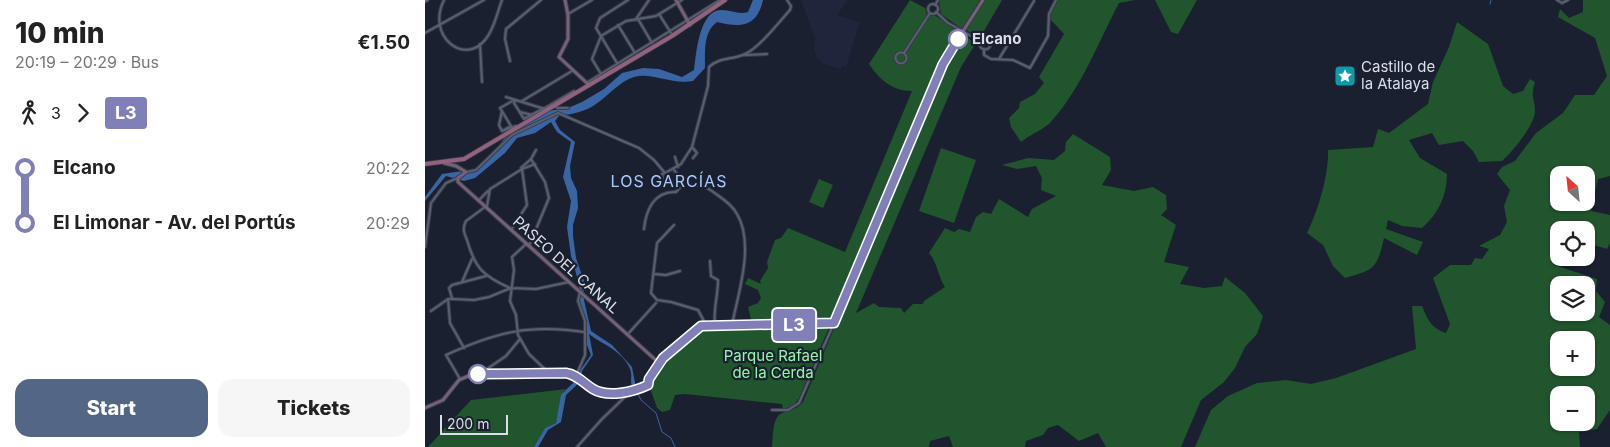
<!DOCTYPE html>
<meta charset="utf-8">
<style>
body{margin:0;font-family:Inter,sans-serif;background:#f6f6f6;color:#222;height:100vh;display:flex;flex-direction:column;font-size:19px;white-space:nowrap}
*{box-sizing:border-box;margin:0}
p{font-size:16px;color:#767676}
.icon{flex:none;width:28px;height:28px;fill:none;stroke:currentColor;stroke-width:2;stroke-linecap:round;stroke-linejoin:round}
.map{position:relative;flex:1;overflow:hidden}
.details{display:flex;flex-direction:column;background:#fff;width:425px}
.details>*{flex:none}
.badge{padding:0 10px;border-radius:4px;font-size:18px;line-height:32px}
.needle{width:32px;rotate:333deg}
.fabs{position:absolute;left:1125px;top:166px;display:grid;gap:10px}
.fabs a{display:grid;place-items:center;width:45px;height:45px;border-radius:10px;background:#fff;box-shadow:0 1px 4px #0004;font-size:25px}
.scale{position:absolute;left:15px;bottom:12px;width:68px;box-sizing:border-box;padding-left:5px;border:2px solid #dadfe9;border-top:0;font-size:14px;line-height:18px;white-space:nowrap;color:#dadfe9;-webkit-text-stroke:4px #1a202f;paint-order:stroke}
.map>.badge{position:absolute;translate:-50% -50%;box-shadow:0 0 0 2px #fff}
.legs{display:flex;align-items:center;gap:8px;height:55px;padding:0 15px;font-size:16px}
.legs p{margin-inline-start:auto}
.head{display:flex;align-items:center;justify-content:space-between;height:85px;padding:0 15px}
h1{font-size:28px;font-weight:800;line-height:38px}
.button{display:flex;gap:10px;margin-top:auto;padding:10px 15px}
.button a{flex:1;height:58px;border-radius:15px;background:#536685;color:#fff;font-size:20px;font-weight:800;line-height:58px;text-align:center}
.button a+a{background:#f6f6f6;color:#222}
ul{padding:0 15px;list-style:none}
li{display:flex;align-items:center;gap:18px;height:55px;font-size:19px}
li i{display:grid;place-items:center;width:8px;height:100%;margin:0 6px;background:currentColor}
li i::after{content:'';width:12px;height:12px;margin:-6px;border:4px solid;border-radius:50%;background:#fff}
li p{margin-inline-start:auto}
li:first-child i{background:linear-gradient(#0000 50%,currentColor 0)}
li:last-child i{background:linear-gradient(currentColor 50%,#0000 0)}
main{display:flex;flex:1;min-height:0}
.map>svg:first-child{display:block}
.built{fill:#1f263b}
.green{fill:#21552d;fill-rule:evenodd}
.water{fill:#3a65a5}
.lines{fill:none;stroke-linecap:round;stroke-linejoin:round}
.stream{stroke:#3a65a5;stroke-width:1}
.street-casing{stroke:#393c49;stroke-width:4}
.secondary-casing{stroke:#393c49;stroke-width:5}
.primary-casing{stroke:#393c49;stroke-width:5.5}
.street{stroke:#585f70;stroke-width:2}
.secondary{stroke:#756077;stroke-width:3}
.primary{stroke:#92617e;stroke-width:4}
.line-1-casing{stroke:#fff;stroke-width:11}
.line-1{stroke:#817fb8;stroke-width:8}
.stop-1-dot{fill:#fff;stroke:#817fb8;stroke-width:2.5}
.labels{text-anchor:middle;stroke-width:4.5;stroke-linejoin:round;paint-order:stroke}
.stop-label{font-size:15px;font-weight:bold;fill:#dadfe9;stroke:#1a202f;text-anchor:start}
.poi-label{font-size:15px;fill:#dadfe9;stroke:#1a202f;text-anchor:start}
.street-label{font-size:15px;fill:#dadfe9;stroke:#1a202f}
.park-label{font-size:15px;fill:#97f8a9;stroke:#1a202f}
.neighbourhood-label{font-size:16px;letter-spacing:1px;fill:#abcbfe;stroke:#1a202f}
</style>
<main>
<section class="details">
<div class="head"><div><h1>10 min</h1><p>20:19 – 20:29 · Bus</p></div><b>€1.50</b></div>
<div class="legs"><svg class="icon" aria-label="walk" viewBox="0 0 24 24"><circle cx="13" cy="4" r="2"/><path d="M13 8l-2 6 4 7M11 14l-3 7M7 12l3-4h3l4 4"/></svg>3<svg class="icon" aria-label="forward" viewBox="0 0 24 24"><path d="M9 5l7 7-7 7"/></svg><b class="badge" style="background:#817fb8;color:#fff">L3</b></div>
<ul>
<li><i style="color:#817fb8"></i><b>Elcano</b><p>20:22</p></li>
<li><i style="color:#817fb8"></i><b>El Limonar - Av. del Portús</b><p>20:29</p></li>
</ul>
<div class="button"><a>Start</a><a>Tickets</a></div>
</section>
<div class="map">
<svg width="1185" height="447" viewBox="0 0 1185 447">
<rect width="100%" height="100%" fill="#1a202f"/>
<!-- built -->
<path class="built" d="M376 0H423L412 15 435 22 421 67 417 66 416 69 396 63 397 61 392 59 389 49 390 39Z"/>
<!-- green -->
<path class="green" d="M485 0 500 8 502 15 511 16 534 32 518 58 408 317 390 323H369L368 317 360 323H327L323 307 333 303 336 298 333 290 320 284 323 278 336 284 335 281 343 268 342 262 350 240 356 238 363 228 420 252 487 91C467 91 454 79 444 64Z
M511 0H555L537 29 516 14 514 2Z
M560 0H577L555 38 541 30Z
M633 0H710L694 3C673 43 656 89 625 123 620 128 603 136 596 142L586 127 584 118 594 108 595 102 610 94 619 83 614 77 639 34 626 20V12Z
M730 0H772L753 34 746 32Z
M1158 0H1185V176L1173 179 1166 211 1185 215V243L1182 249 1169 245 1161 247V230H1134V256L1129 265 1172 279 1171 291 1180 302 1174 317 1185 325V410L1172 429 1154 432 1155 447H770L786 410 803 396 832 383 861 380 886 384 911 378 991 349 987 306H997C1003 320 1006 328 1021 333L1025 324 1008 278 1025 265H1046L1050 258 1057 259 1064 249 1054 246 1075 235 1082 222 1079 206 1085 190 1072 174 1077 167 1090 161 1111 133 1138 113 1150 95H1169L1182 76 1170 38 1133 17 1135 9 1144 18 1158 12ZM1134 175H1161V202H1134ZM1134 285H1161V312H1134ZM1134 340H1161V368H1134ZM1134 395H1161V422H1134Z
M1032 22 1063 44 1078 86 1088 94 1098 91 1105 79 1110 82C1105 98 1110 98 1110 112 1109 126 1087 152 1077 161L1054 162 1048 151 1038 141 1014 145 1007 133 984 140 995 158 1022 174C1022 196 1013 214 997 228L977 226 963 220 961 229 998 242 992 255 959 238C952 269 949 270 920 278L908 266 898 245 882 233C893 211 904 174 903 150L948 147 953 129 964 133 1003 104 1008 82 1024 47Z
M538 36 551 43 536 67 431 313 449 303 454 307 476 308 479 313 488 304H498L499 301 520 287C513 276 512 262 504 253L520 228 529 232 534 229 545 232 551 217 558 212 566 214 574 199 603 217 607 209 631 196 616 190 617 178 611 166 592 169 577 165 603 158 629 160 640 151 641 142 648 134 685 157 686 170 677 185 709 191 728 187 741 195 742 209 736 215 751 225 739 262 764 267 755 284 779 288 797 286 800 277 820 293 838 316 832 334 820 347 810 368 799 382 776 400 756 447H681L673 433 654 441 633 425 623 428 618 435 601 441 600 447H528L524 436 505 441 504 447H347C348 438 347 417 357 413 366 409 372 410 378 402L522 61Z
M516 148 551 160 529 223 494 211Z
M394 179 408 185 398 208 384 202Z
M401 323 405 325 374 398 368 406 358 409 357 404 260 394 250 395 245 410 237 412 232 408 230 402 225 388 227 379 240 359 279 328 388 326Z
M142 389 139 391 131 423 120 428 109 447H3L46 400Z"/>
<!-- water -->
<path class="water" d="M328 0H338C332 27 316 28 292 22 278 32 280 52 280 68L268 81C246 85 227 72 209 77 195 81 183 96 171 104 160 112 147 114 134 116L130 121 135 130 150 142 145 166 146 178 152 191 153 208 148 225V236L151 258 159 281V300L166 331 187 345 207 367 211 388H208C204 382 208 376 205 369 198 351 177 344 164 334L168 355 157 371 155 382 141 395 136 422 123 430 113 447H109L120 428 131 423 136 395 152 379 153 377 151 376 166 355 162 345V327L153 301 155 292 153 280 146 256 142 227 146 201 138 177 146 142 132 132 126 122 110 133 92 138 80 153 50 178 39 181 21 176 0 201V197L17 174 51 169 69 152 81 136 123 111 143 108 157 102 179 89 197 73 218 68 234 69 257 77 269 70C271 55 274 9 297 10 307 10 313 15 323 12Z"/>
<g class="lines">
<!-- stream -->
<path class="stream" d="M1065 4 1066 0
M212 392 216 400 231 413 237 432 246 438 250 447"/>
<!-- street casing -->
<g class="street-casing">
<path id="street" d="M19 0C1 36 39 66 60 40 69 30 72 13 77 0
M1132 0 1137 3 1143 0
M503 9a5 5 0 1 1 10 0a5 5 0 1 1-10 0Z
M510 5 513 0
M511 12 523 23 555 41
M143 14 167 0
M234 14 246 33
M211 19 224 0
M213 19 227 43
M193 25 210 53
M0 33 59 0
M554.5 44a5.5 5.5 0 1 1 11 0a5.5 5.5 0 1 1-11 0Z
M55 44 57 82
M559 49V55L566 59 588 60 605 68 623 36 624 14 631 0
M470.5 58a5.5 5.5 0 1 1 11 0a5.5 5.5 0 1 1-11 0Z
M479 53 505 13
M320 55 342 54
M574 59 609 1
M85 61 80 39 81 29 116 0
M192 63 171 28 175 18 203 0
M176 74 167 59 176 36 201 21 231 16 257 0
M163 82 295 0
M81 97 123 110
M91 100 89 103 99 119 119 108
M97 101 147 71
M130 105 132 108H143
M120 108 149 91
M77 111 74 125 77 131 91 126
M95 112 107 115
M77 131 86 126 75 108 89 100
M267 147 272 153 268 158
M250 157 253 167
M96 168 106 159 111 150
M249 170C268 196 268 178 287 191 296 198 307 204 312 214 330 244 313 294 307 325
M42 172 51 170 87 135 133 113 214 148 229 160 240 173 256 164 267 147 283 86 284 67C294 57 308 60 320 54 335 47 354 22 365 10L366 6 362 0
M238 182 237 174 240 173
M54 200 63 191
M62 206 65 189 97 169 110 164
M60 207 41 221C37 228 39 233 42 240 50 268 58 276 85 288
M249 225 232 243 226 293 232 300 246 302 273 310 281 325
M219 229C221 210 229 191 251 192L259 183
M86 230 102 205 97 169
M101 244 87 257 89 270 85 301 91 315 93 335 104 354 124 373
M104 246 124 198 120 182 106 159
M0 247 6 203 21 183 35 177
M285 261 286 276 293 280C293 296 288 310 290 324
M229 274 241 275 255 271
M37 282 47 259
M27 298 24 288 27 285 61 276
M28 299 49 300 64 297 86 288 111 289 144 282
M28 299H23L25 323 39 348
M6 311 23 299
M202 335 231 303
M59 374V371L81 356 95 339
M151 376 160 355V321L153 301 155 292
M35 379 21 355C71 332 104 324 159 332
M347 410H363L374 403 409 323
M152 447 177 419 202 395"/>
</g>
<!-- secondary casing -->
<g class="secondary-casing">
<path id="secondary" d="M140 0 143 15V39L134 57 164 85
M251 0 265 25
M0 1 2 0
M19 163 31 166 41 172 33 178V182L234 363
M0 408 18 400 34 380 48 374 142 373C153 375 159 384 169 389 184 397 209 392 223 385V379L238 357 278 326 389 325 403 321 409 323 519 61 558 0"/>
</g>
<!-- primary casing -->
<g class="primary-casing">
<path id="primary" d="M0 164 39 159 247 36 300 0"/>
</g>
<!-- street -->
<use href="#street" class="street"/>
<!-- secondary -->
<use href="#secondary" class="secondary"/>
<!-- primary -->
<use href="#primary" class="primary"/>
</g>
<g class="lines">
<!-- line-1 casing -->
<g class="line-1-casing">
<path id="line-1" d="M53 374 141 373C153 375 158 383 168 389 183 398 208 392 223 385L224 379 238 358 276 326 409 323 518 64 533 39"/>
</g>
<!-- line-1 -->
<use href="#line-1" class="line-1"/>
</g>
<!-- icons -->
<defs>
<g id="sight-square" transform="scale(1.125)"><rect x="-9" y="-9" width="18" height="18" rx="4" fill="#0f9aa8" stroke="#1a202f"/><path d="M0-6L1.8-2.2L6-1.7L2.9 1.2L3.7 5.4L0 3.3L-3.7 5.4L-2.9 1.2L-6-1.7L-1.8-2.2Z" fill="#fff"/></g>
</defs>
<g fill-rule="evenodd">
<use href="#sight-square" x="920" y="76"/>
</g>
<!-- markers -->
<g class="stop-1-dot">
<circle cx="533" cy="39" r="9"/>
<circle cx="53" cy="374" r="9"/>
</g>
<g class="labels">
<!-- stop labels -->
<g class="stop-label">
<text x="547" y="44">Elcano</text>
</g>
<!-- poi labels -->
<g class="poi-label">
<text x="936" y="72">Castillo de<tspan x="936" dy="17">la Atalaya</tspan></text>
</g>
<!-- street labels -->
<g class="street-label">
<text transform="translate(141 265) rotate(42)" y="5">PASEO DEL CANAL</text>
</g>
<!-- park labels -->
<g class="park-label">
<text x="348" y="361">Parque Rafael<tspan x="348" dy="17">de la Cerda</tspan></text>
</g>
<!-- neighbourhood labels -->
<g class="neighbourhood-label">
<text x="244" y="187">LOS GARCÍAS</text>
</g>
</g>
</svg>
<div class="fabs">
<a><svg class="needle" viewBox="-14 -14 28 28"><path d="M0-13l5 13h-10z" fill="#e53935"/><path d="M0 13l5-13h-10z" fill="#767676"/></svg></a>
<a><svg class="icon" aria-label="locate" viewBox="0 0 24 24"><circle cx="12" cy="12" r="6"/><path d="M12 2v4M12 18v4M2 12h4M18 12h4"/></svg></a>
<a><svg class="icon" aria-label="layers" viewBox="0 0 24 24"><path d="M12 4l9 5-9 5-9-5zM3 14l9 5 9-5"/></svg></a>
<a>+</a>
<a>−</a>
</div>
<div class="scale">200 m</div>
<b class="badge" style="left:369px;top:325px;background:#817fb8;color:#fff">L3</b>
</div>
</main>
